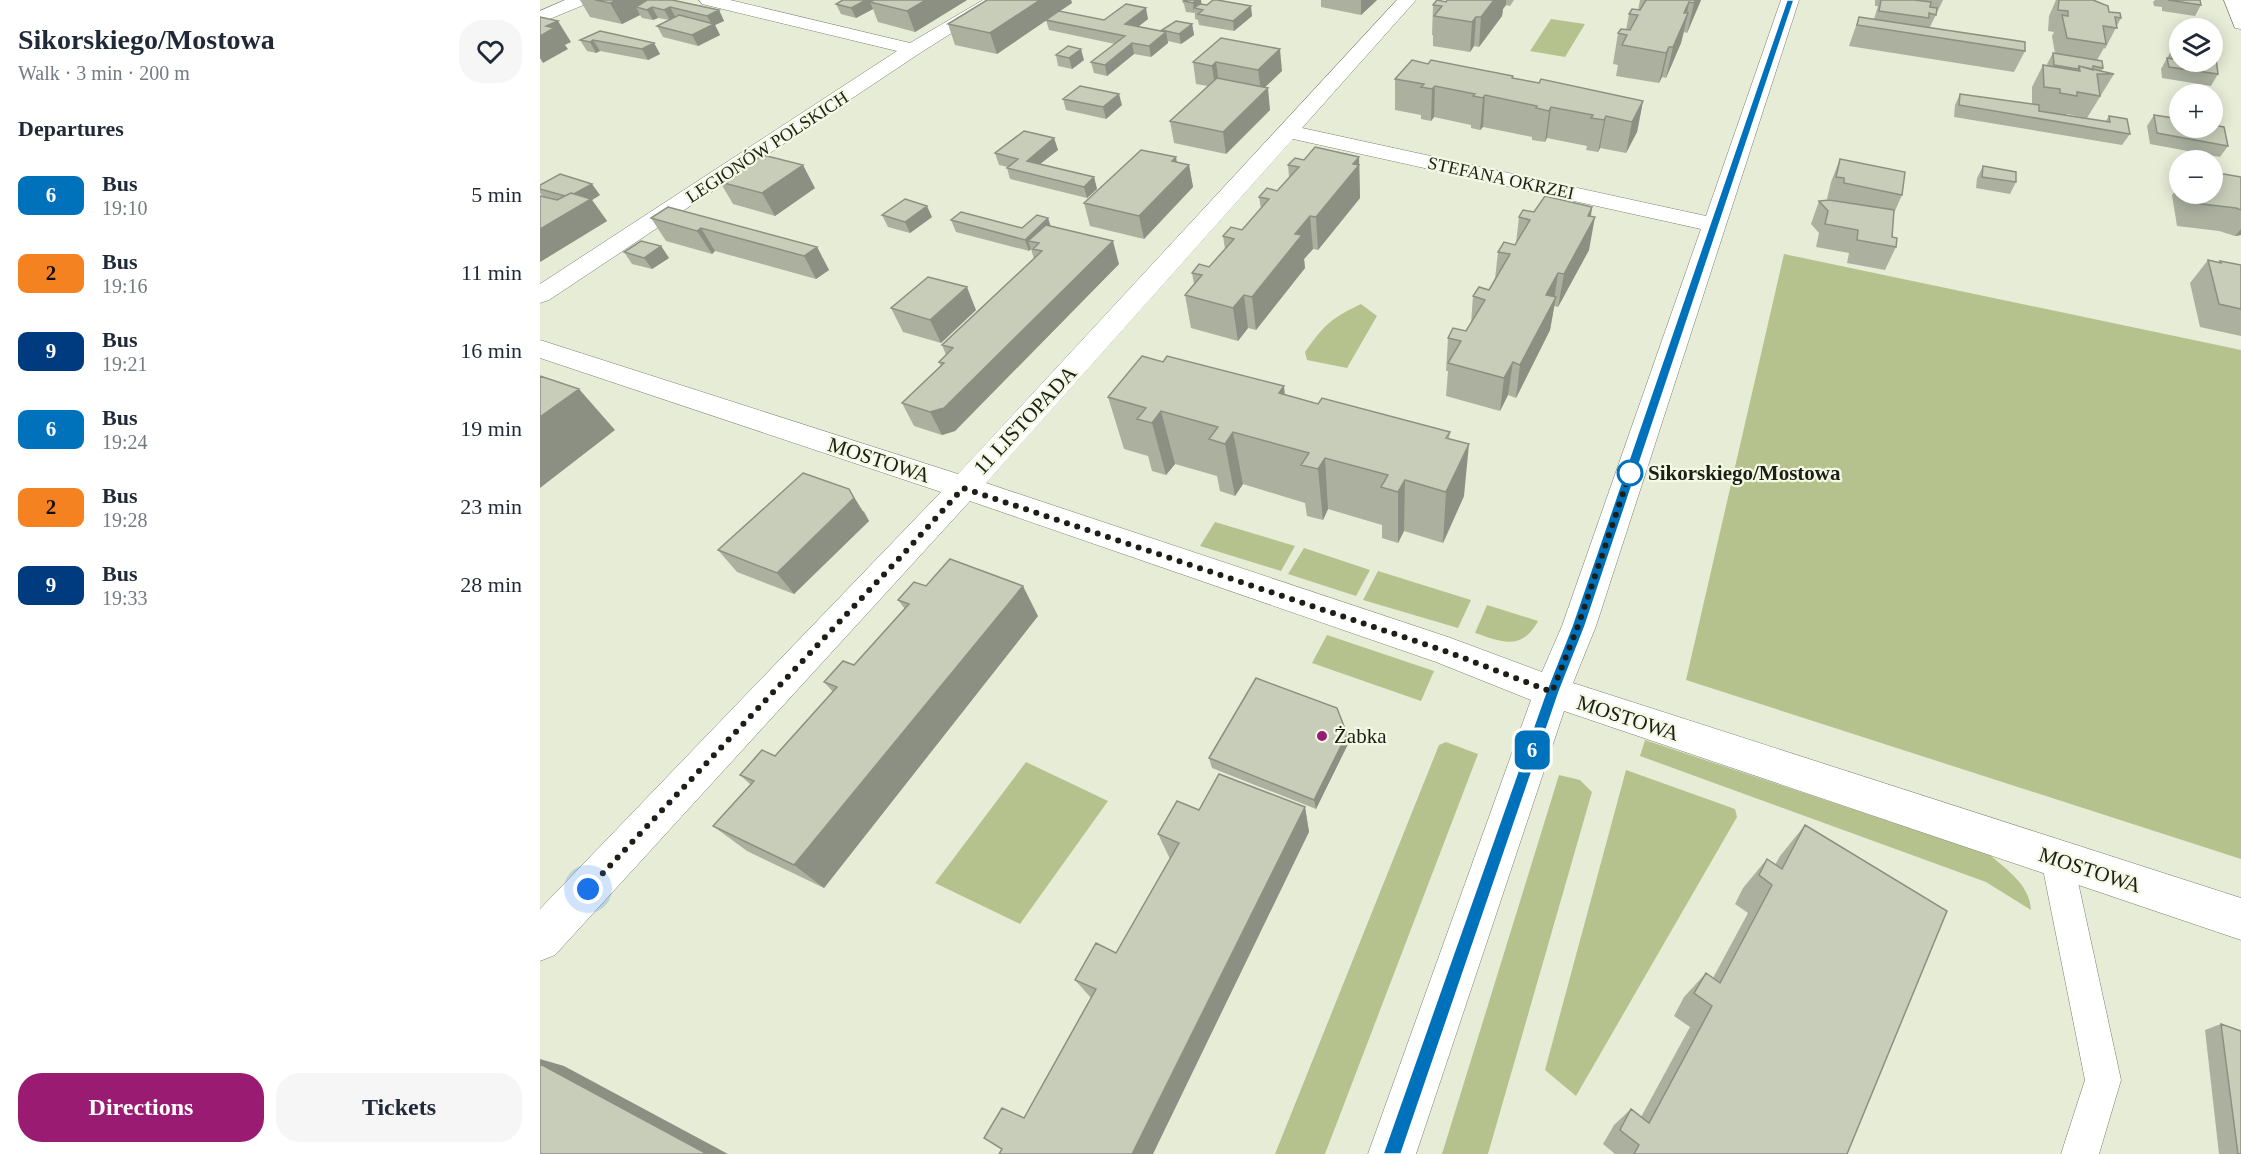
<!DOCTYPE html>
<meta charset="utf-8">
<style>
body{margin:0;font-family:Georgia,serif;background:#f6f6f7;color:#1f2937;height:100vh;display:flex;flex-direction:column;font-size:22px;white-space:nowrap}
*{box-sizing:border-box;margin:0}
p{font-size:20px;color:#747a83}
.icon{flex:none;width:33px;height:33px;fill:none;stroke:currentColor;stroke-width:2;stroke-linecap:round;stroke-linejoin:round}
.map{position:relative;flex:1;overflow:hidden}
.drawer{display:flex;flex-direction:column;background:#fff;width:540px}
.drawer>*{flex:none}
.badge{padding:0 12px;border-radius:9px;font-size:21px;line-height:39px}
.buttons{position:absolute;left:1629px;top:18px;display:grid;gap:12px}
.buttons a{display:grid;place-items:center;width:54px;height:54px;border-radius:50%;background:#fff;box-shadow:0 3px 15px #0003;font-size:30px}
.you{position:absolute;width:30px;height:30px;margin:-15px;border:4px solid #fff;border-radius:50%;background:#1a73e8;box-shadow:0 0 0 9px #1a73e833}
.map>.badge{position:absolute;translate:-50% -50%;box-shadow:0 0 0 3px #fff}
h2{padding:0 18px;font-size:22px;line-height:54px}
.round{display:grid;place-items:center;flex:none;width:63px;height:63px;border-radius:24px;background:#f6f6f7}
.summary{display:flex;align-items:center;justify-content:space-between;height:102px;padding:0 18px}
h1{font-size:28px;font-weight:800;line-height:45px}
.primary-button{display:flex;gap:12px;margin-top:auto;padding:12px 18px}
.primary-button a{flex:1;height:69px;border-radius:24px;background:#991b72;color:#fff;font-size:24px;font-weight:800;line-height:69px;text-align:center}
.primary-button a+a{background:#f6f6f7;color:#1f2937}
ul{padding:0;list-style:none}
li{display:flex;align-items:center;gap:18px;height:78px;padding:0 18px}
li div{flex:1}
li b{display:block;font-size:22px}
li em{font-style:normal}
li .badge{min-width:66px;font-weight:700;text-align:center}
main{display:flex;flex:1;min-height:0}
.map>svg:first-child{display:block}
.green{fill:#b6c28d}
.lines{fill:none;stroke-linecap:round;stroke-linejoin:round}
.service-casing{stroke:#7a7e6b;stroke-width:1}
.minor-casing{stroke:#7a7e6b;stroke-width:1}
.service{fill:#fff;fill-rule:evenodd}
.minor{fill:#fff;fill-rule:evenodd}
.wall{fill:#acb09f}
.shaded-wall{fill:#8c9082}
.building{fill:#c8cdb9;stroke:#8c9082;stroke-width:1.5}
.line{fill:#0072bc;stroke:#fff;stroke-width:1.5}
.walk{stroke:#1d1e17;stroke-width:6;stroke-dasharray:0 10.8}
.stop-dot{fill:#fff;stroke:#0072bc;stroke-width:3}
.poi-dot{fill:#991b72;stroke:#f4f9e4;stroke-width:2}
.labels{text-anchor:middle;stroke-width:4.5;stroke-linejoin:round;paint-order:stroke}
.far-street-label{font-size:18px;fill:#1d1e17;stroke:#f4f9e4}
.street-label{font-size:21px;fill:#1d1e17;stroke:#f4f9e4}
.stop-label{font-size:21px;font-weight:bold;fill:#1d1e17;stroke:#f4f9e4;text-anchor:start}
.poi-label{font-size:21px;fill:#1d1e17;stroke:#f4f9e4;text-anchor:start}
</style>
<main>
<section class="drawer">
<div class="summary"><div><h1>Sikorskiego/Mostowa</h1><p>Walk · 3 min · 200 m</p></div><a class="round"><svg class="icon" aria-label="heart" viewBox="0 0 24 24"><path d="M12 20l-8-8c-3-5 5-10 8-4 3-6 11-1 8 4z"/></svg></a></div>
<h2>Departures</h2>
<ul>
<li><span class="badge" style="background:#0072bc;color:#fff">6</span><div><b>Bus</b><p>19:10</p></div><em>5 min</em></li>
<li><span class="badge" style="background:#f58220;color:#111">2</span><div><b>Bus</b><p>19:16</p></div><em>11 min</em></li>
<li><span class="badge" style="background:#003b80;color:#fff">9</span><div><b>Bus</b><p>19:21</p></div><em>16 min</em></li>
<li><span class="badge" style="background:#0072bc;color:#fff">6</span><div><b>Bus</b><p>19:24</p></div><em>19 min</em></li>
<li><span class="badge" style="background:#f58220;color:#111">2</span><div><b>Bus</b><p>19:28</p></div><em>23 min</em></li>
<li><span class="badge" style="background:#003b80;color:#fff">9</span><div><b>Bus</b><p>19:33</p></div><em>28 min</em></li>
</ul>
<div class="primary-button"><a>Directions</a><a>Tickets</a></div>
</section>
<div class="map">
<svg width="1701" height="1154" viewBox="0 0 1701 1154">
<rect width="100%" height="100%" fill="#e7ecd7"/>
<!-- green -->
<path class="green" d="M1011 19 1045 24 1025 57 990 51Z
M1244 254 1701 350V859L1146 680Z
M821 304 837 316 807 368 767 360 765 352C785 324 790 319 821 304Z
M675 522 755 546 741 571 660 546Z
M764 548 830 570 816 596 748 574Z
M838 571 931 600 918 628 823 600Z
M947 605 998 621C982 651 962 642 935 633Z
M787 635 894 671 881 701 772 663Z
M1105 740 1450 855C1467 870 1490 885 1491 910L1446 882 1100 756Z
M906 742 938 754 785 1154H735L899 745Z
M486 762 568 801 480 924 395 883Z
M1086 770 1195 809 1197 817 1036 1096 1005 1070Z
M1019 775 1040 780 1052 792 948 1154H902Z"/>
<g class="lines">
<!-- service casing -->
<g class="service-casing">
<path id="service" d="M1517 844 1528 848 1533 859 1581 1080 1559 1154H1521L1545 1080 1501 859 1506 848Z"/>
</g>
<!-- minor casing -->
<g class="minor-casing">
<path id="minor" d="M25 0H49L46 4 0 23V11Z
M159 0H190L370 43 443 0H464L380 53 9 300 0 303V284L357 51 162 4Z
M857 0H876L762 128 1166 216 1241 0H1259L1056 626 1033 683 1701 898V940L1024 711 876 1154H828L991 700 896 662 430 501 15 955 0 961V909L401 492 0 358V340L418 474ZM753 139 1161 229 1022 626 1002 672 908 637 446 483Z
M1684 0H1701V29L1695 28Z"/>
</g>
<!-- service -->
<use href="#service" class="service"/>
<!-- minor -->
<use href="#minor" class="minor"/>
</g>
<!-- wall -->
<path class="wall" d="M40 0H132L179 10 184 21 175 25 180 35 158 46 123 37 117 26 129 20 118 18 113 20 102 18 100 15 82 24 50 17Z
M303 0H427L375 32 338 22 333 9 316 18 301 14 296 4Z
M447 0H531L532 3 519 11 564 20 608 19 598 27 623 31 622 30 652 24 654 35 641 44 628 41V43L611 57 594 54 567 76 554 73 551 62 575 44 509 30 506 20 457 54 415 45 408 24Z
M642 0H661V4L712 16 694 31 659 25 658 20 655 19V13L646 12 644 4 643 3Z
M781 0H837L821 15 781 7Z
M907 0H974L970 6 966 5 963 9 962 16 939 47 934 46 930 52 893 46V35H892L893 5 906 2Z
M1100 0H1161L1147 33 1144 32 1141 43 1126 78 1122 77 1119 83 1076 76 1078 65 1073 64 1078 33 1086 30 1089 14 1098 10Z
M1335 0H1403L1390 27 1485 51 1474 72 1309 46 1319 17 1334 19 1338 6H1335Z
M1516 0H1556L1555 1 1569 12 1581 18 1565 49 1564 48 1557 60 1563 68 1561 72 1574 74 1547 118 1527 114 1526 115 1565 122 1569 116 1590 134 1582 145 1414 117 1415 105 1420 94 1492 104V87L1503 65 1508 66 1507 64 1513 53 1515 54 1512 36 1514 32 1508 31 1509 16Z
M1615 0H1660L1661 5 1655 16 1622 11V7L1614 6 1613 2Z
M681 38 742 71 725 87 730 110 686 154 634 143 630 121 668 86 656 84 653 62Z
M40 40 114 43 120 54 108 60 60 51 56 53 47 51Z
M1631 51 1678 74 1671 86 1622 78 1621 69Z
M516 55 544 60 532 69 518 66Z
M973 78 1103 101 1097 132 1086 153 1060 148 1058 152 1046 150 1047 146 1007 138 1005 142 992 140V137L943 127 940 130 931 128V125L894 117 891 121 881 119V115L855 110V79Z
M523 99 582 105 566 119 526 110Z
M1614 115 1688 146 1680 157 1610 144 1607 126Z
M514 138 518 150 500 164 554 177 557 189 547 198 470 179 467 168 468 167 459 165 455 153Z
M819 157 820 198 778 250 773 249 764 259 765 268 716 330 708 328 698 341 651 328 645 295 654 284 652 273 669 267 685 249 683 236 702 230 721 209 719 197 737 191 749 177 748 165 764 160Z
M1300 159 1362 195 1354 213 1352 237 1356 247 1345 270 1307 263 1309 253 1276 247 1279 233 1271 224 1279 201H1296L1287 199 1291 182Z
M637 162 649 165 653 187 604 239 550 226 544 203Z
M1443 166 1476 182 1470 194 1436 188 1437 178Z
M1701 177V235L1695 236 1679 231 1637 226 1632 195 1640 185V194H1672Z
M180 182 275 188 235 216 193 204Z
M0 185 60 195 52 200 67 221 0 262V196H2L0 193Z
M1052 207 1051 216 1049 250 1018 307 1014 306 1010 330 976 398 968 395 960 411 906 396 908 371H906L908 338 926 331 931 324 933 296 949 290 955 279 958 252 975 245 976 243 979 217 994 212Z
M342 215 392 217 370 233 348 227Z
M111 218 277 247 289 270 276 279 175 251 172 254 126 241Z
M508 218 510 226 579 264 415 431 402 435 374 426 362 403 401 366 399 362 406 355 402 345 494 259 491 249 489 251 416 232 411 220 482 228Z
M121 246 129 258 112 269 92 264 84 252Z
M1668 260 1679 262 1680 261 1701 265V336L1660 327 1650 283Z
M351 308 436 310 401 343 363 332Z
M623 362 744 386V395L778 404 910 432 909 439 924 496 903 543 864 531 858 543 842 538V525L788 509 783 520 767 516 765 503 703 484 695 496 680 491 677 476 635 464 626 475 612 471 608 456 584 449 568 397Z
M324 511 329 521 254 594 197 572 178 550Z
M386 586 498 616 284 888 207 851 173 826 211 785 200 775 235 756 293 692 284 682 314 665 365 609 358 600Z
M807 734 808 744 776 809 672 768 669 758Z
M765 807 769 832 484 1118 551 998 535 980 576 953 630 859 618 834 659 810Z
M1265 825 1307 1154H1075L1063 1144 1074 1125 1091 1109 1101 1117 1150 1027 1134 1016 1144 997 1166 973 1173 978 1208 913 1195 904 1203 888 1227 859 1235 865 1240 856Z
M1681 1024 1701 1154H1679L1665 1030Z"/>
<!-- shaded-wall -->
<path class="shaded-wall" d="M77 0H116L112 7 118 18 113 20 107 10 96 7 100 15 82 24 70 3Z
M326 0H349L330 2 333 9 316 18 311 8Z
M386 0H427L375 32 367 11Z
M500 0H531L532 3 457 54 450 33Z
M653 0H661L662 7 654 8V13Z
M821 0H837L821 15Z
M954 0H966V5L963 9 962 16 939 47 941 17Z
M1155 0H1161L1147 33 1154 3Z
M1149 2 1146 19 1148 13 1141 43 1126 78 1133 47 1144 13Z
M711 6 712 16 694 31 693 21Z
M130 7 136 18 130 20 124 10Z
M606 8 608 19 587 35 585 24Z
M179 10 184 21 175 25 180 35 158 46 152 35 172 25 167 16Z
M936 17 934 46 930 52 932 22Z
M18 21 31 42 25 45 28 49 3 63 0 58V36L6 26Z
M652 24 654 35 641 44 639 34Z
M626 32 628 43 611 57 609 46Z
M53 40 60 51 56 53 50 42Z
M114 43 120 54 108 60 102 49Z
M592 43 594 54 567 76 565 65Z
M1129 47 1122 77 1119 83 1126 53Z
M541 49 544 60 532 69 529 58Z
M740 49 742 71 721 91 718 70Z
M676 62 679 83 675 87 672 66Z
M895 86 894 117 891 121 892 89Z
M728 88 730 110 686 154 683 132Z
M579 94 582 105 566 119 563 107Z
M945 95 943 127 940 130 943 98Z
M1103 101 1097 132 1086 153 1092 122Z
M1011 107 1007 138 1005 142 1009 111Z
M1066 116 1060 148 1058 152 1064 120Z
M514 138 518 150 490 172 487 161Z
M636 157 639 175 649 165 653 187 604 239 599 216 632 161Z
M819 157 820 198 778 250 776 217 813 164Z
M263 165 275 188 235 216 222 193Z
M554 177 557 189 547 198 544 187Z
M52 184 60 195 52 200 67 221 0 262V229L28 197Z
M387 206 392 217 370 233 365 222Z
M1052 207 1049 228 1055 217 1049 250 1018 307 1024 274 1048 216Z
M770 216 773 249 764 259 765 268 716 330 712 297 755 234Z
M508 218 512 230 488 241 491 249 489 251 485 240Z
M161 228 175 251 172 254 157 231Z
M1701 229V235L1695 236Z
M573 241 579 264 415 431 402 435 390 412Z
M121 246 129 258 112 269 104 258Z
M277 247 289 270 276 279 264 256Z
M1018 273 1014 301 1016 297 1010 330 976 398 980 365 1006 295Z
M427 287 436 310 401 343 390 320Z
M704 295 708 328 698 341 693 308Z
M973 362 968 395 960 411 964 378Z
M744 386 749 439 739 393Z
M39 389 75 430 0 488V417Z
M621 411 635 464 626 475 612 423Z
M693 432 703 484 695 496 685 444Z
M929 444 924 496 903 543 906 492Z
M785 458 788 509 783 520 778 469Z
M865 480 864 531 858 543V492Z
M309 489 329 521 254 594 237 573Z
M483 586 498 616 284 888 254 865Z
M807 734 808 744 776 809 774 800Z
M765 807 769 832 613 1154H592Z
M0 1059 24 1066 188 1154H167L0 1064Z"/>
<!-- building -->
<path class="building" d="M55 0H77L70 3Z
M107 0H132L179 10 167 16 130 7 124 10 112 7 107 10 96 7Z
M303 0H326L311 8 296 4Z
M334 0H386L367 11 330 2Z
M447 0H500L450 33 408 24Z
M645 0H656L653 3 644 1Z
M673 0H677L711 6 693 21 658 14 663 10 654 8 660 4 667 5Z
M897 0 906 2 907 0H954L941 17H936L932 22 894 16 902 6 893 5Z
M1106 0H1155L1154 3 1149 2 1144 13H1148L1133 47H1129L1126 53 1082 45 1087 35 1078 33 1081 29 1090 30 1098 15 1089 14 1092 9 1100 10Z
M1341 0H1374L1391 2 1390 7 1397 8 1396 15 1389 13V18L1339 11Z
M1519 0H1553L1568 6 1569 12 1580 13 1581 18 1575 17 1577 28 1563 26 1566 44 1527 38 1522 15 1528 16V11L1518 10Z
M1628 0H1660L1661 5Z
M586 4 606 8 585 24 626 32 609 46 592 43 565 65 551 62 585 36 506 20 519 11 564 20Z
M139 15 174 24 152 35 117 26Z
M0 17 18 21 6 26 14 28 0 36Z
M1319 17 1485 42V51L1317 25Z
M636 21 652 24 639 34 622 30Z
M60 31 114 43 102 49 53 40 50 42 40 40Z
M681 38 740 49 718 70 676 62 672 66 653 62Z
M528 46 541 49 529 58 516 55Z
M1631 51 1640 53V62H1672V58H1676L1678 74 1629 67 1627 58 1633 59Z
M1513 53 1562 61 1563 68 1553 66V70L1539 66 1538 69 1514 65Z
M872 60 888 64 891 60 973 76 972 78 999 83 1001 79 1103 101 1092 122 1066 116 1064 120 1051 118 1053 115 1011 107 1009 111 996 108 997 106 945 95 943 98 933 96 935 94 895 86 892 89 881 87 884 84 855 79Z
M1503 65 1540 71 1539 66 1574 74H1557L1560 96 1537 92V96L1520 93V89L1504 87Z
M677 78 728 88 683 132 630 121Z
M540 86 579 94 563 107 523 99Z
M1420 94 1499 105V111L1570 122 1569 116 1587 119 1590 134 1419 105Z
M1614 115 1640 119V128H1672V125L1684 127 1688 146 1617 133Z
M484 131 514 138 487 161 554 177 544 187 467 168 478 159 455 153Z
M775 147 819 157 813 164 819 165 776 217 770 216 755 234 762 235 712 297 704 295 693 308 645 295 662 275 652 273 659 264 669 267 694 239 683 236 691 227 702 230 729 199 719 197 727 188 737 191 759 167 748 165 755 158 764 160Z
M601 150 636 157 632 161 649 165 599 216 544 203Z
M223 155 263 165 222 193 180 182Z
M1300 159 1365 172 1362 195 1304 183V178L1296 177Z
M1443 166 1476 172V182L1442 177Z
M1672 172 1701 177V210L1696 208 1654 203 1652 194H1672Z
M20 174 52 184 34 194 31 193 25 196 0 189V185Z
M31 193 51 199 0 229V196L17 200Z
M1005 196 1052 207 1048 216 1055 217 1024 274 1018 273 1006 295 1016 297 980 365 973 362 964 378 908 363 921 341 908 338 913 328 926 331 945 300 933 296 939 287 949 290 970 254 958 252 964 242 975 245 990 220 979 217 983 210 994 212Z
M365 199 387 206 365 222 342 215Z
M1289 200 1354 210 1352 237 1357 238 1356 247 1317 240 1318 230 1285 224 1288 211 1279 201Z
M128 207 277 247 264 256 161 228 157 231 111 218Z
M421 212 482 228 497 215 508 218 485 240 411 220Z
M506 225 573 241 404 408 390 412 362 403 404 363 399 362 413 348 402 345 502 251 493 249 499 243 488 241Z
M101 241 121 246 104 258 84 252Z
M1668 260 1681 263 1680 261 1701 265V309L1679 304Z
M388 277 427 287 390 320 351 308Z
M602 356 623 362 627 356 744 386 739 393 778 404 782 398 910 432 906 438 929 444 906 492 865 480 858 492 841 487 848 475 785 458 778 469 761 465 769 453 693 432 685 444 669 439 678 427 621 411 612 423 597 419 606 408 568 397Z
M0 376 39 389 0 417Z
M263 473 309 489 314 498 237 573 178 550Z
M410 559 483 586 254 865 173 826 214 781 200 775 222 750 235 756 297 687 284 682 303 661 314 665 369 604 358 600 374 582 386 586Z
M716 678 797 708 807 734 774 800 669 758Z
M679 774 765 807 592 1154H459L462 1149 444 1138 462 1108 484 1118 556 989 535 980 556 943 576 953 639 843 618 834 637 801 659 810Z
M1265 825 1407 911 1307 1154H1094L1099 1145 1080 1130 1091 1109 1109 1123 1172 1006 1154 993 1166 973 1180 983 1232 885 1219 875 1227 859 1242 869Z
M1681 1024 1701 1031V1154H1698Z
M0 1064 167 1154H0Z"/>
<!-- line -->
<path class="line" d="M1247 0H1254L1045 626 1019 692 861 1154H843L1006 692 1032 626Z"/>
<g class="lines">
<!-- walk -->
<path class="walk" d="M48 889 367 550 423 488 908 652 1012 692 1038 626 1090 473"/>
</g>
<!-- markers -->
<circle class="stop-dot" cx="1090" cy="473" r="12"/>
<circle class="poi-dot" cx="782" cy="736" r="6"/>
<g class="labels">
<!-- far-street labels -->
<g class="far-street-label">
<text transform="translate(227 147) rotate(-33)" y="6">LEGIONÓW POLSKICH</text>
<text transform="translate(961 178) rotate(12)" y="6">STEFANA OKRZEI</text>
</g>
<!-- street labels -->
<g class="street-label">
<text transform="translate(485 420) rotate(-47)" y="7">11 LISTOPADA</text>
<text transform="translate(339 460) rotate(18)" y="7">MOSTOWA</text>
<text transform="translate(1088 718) rotate(18)" y="7">MOSTOWA</text>
<text transform="translate(1550 870) rotate(18)" y="7">MOSTOWA</text>
</g>
<!-- stop labels -->
<g class="stop-label">
<text x="1108" y="480">Sikorskiego/Mostowa</text>
</g>
<!-- poi labels -->
<g class="poi-label">
<text x="794" y="743">Żabka</text>
</g>
</g>
</svg>
<div class="buttons">
<a><svg class="icon" aria-label="layers" viewBox="0 0 24 24"><path d="M12 4l9 5-9 5-9-5zM3 14l9 5 9-5"/></svg></a>
<a>+</a>
<a>−</a>
</div>
<div class="you" style="left:48px;top:889px"></div>
<b class="badge" style="left:992px;top:750px;background:#0072bc;color:#fff">6</b>
</div>
</main>
